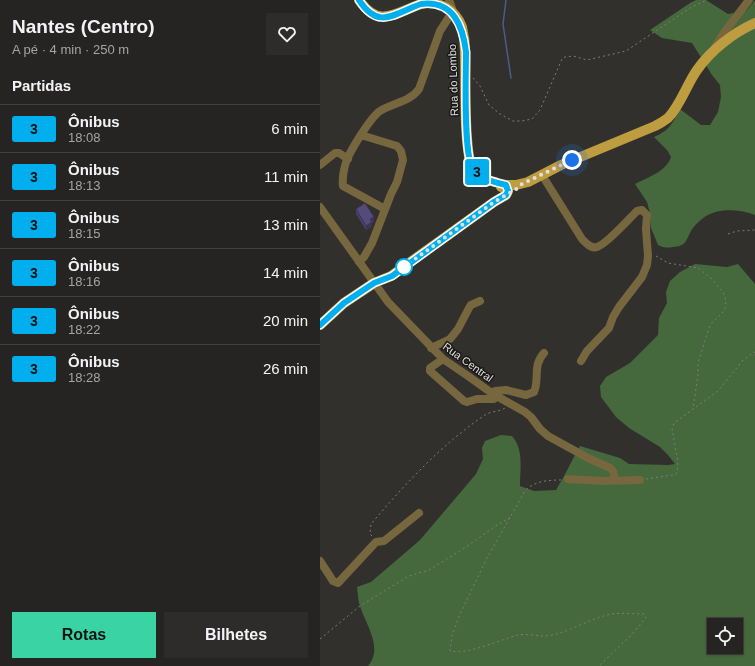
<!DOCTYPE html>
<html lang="pt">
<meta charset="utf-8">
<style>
body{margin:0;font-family:Helvetica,sans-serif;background:#2e2c2a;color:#f1f3f6;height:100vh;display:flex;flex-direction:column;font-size:15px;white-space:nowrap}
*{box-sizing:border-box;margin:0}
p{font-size:13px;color:#a4a4a5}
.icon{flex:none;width:22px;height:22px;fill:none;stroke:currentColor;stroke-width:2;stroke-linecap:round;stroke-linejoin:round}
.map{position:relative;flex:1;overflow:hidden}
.drawer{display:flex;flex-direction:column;background:#262422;width:320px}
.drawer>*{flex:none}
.badge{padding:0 8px;border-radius:3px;font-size:14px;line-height:26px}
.tools{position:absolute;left:387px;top:618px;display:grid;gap:8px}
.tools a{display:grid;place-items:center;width:36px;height:36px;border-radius:0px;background:#262422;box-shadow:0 1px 3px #0004,0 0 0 1px #424140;font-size:20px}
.you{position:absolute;width:20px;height:20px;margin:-10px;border:3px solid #fff;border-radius:50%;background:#1a73e8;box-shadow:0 0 0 6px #1a73e833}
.map>.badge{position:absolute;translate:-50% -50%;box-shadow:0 0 0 2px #fff}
h2{padding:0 12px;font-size:15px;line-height:36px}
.round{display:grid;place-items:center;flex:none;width:42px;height:42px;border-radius:0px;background:#2e2c2a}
.head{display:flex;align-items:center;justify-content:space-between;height:68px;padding:0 12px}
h1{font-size:19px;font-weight:700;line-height:30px}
.primary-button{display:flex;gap:8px;margin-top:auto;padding:8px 12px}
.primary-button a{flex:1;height:46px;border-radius:0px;background:#3ad4a4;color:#111;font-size:16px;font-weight:700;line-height:46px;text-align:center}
.primary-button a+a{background:#2e2c2a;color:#f1f3f6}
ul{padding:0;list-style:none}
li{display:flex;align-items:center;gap:12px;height:48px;padding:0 12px;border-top:1px solid #424140}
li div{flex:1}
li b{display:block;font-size:15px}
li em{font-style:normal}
li .badge{min-width:44px;font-weight:700;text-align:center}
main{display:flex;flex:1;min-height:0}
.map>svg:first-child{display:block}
.forest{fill:#46683d;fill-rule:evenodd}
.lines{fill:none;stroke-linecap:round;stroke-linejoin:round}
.stream{stroke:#485e8b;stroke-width:1.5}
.path{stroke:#7e7d7a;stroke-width:1;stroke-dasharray:2 3;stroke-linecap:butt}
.minor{stroke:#77673e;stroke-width:8}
.major{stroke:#be9c40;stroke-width:10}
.wall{fill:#494069}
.shaded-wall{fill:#3c3455}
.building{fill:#554b7a;stroke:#3c3455}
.line-casing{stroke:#fff;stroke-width:9}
.line{stroke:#02afee;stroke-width:6}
.walk{stroke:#e1e0de;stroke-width:4;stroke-dasharray:0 7.2}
.stop-dot{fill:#fff;stroke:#02afee;stroke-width:2}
.labels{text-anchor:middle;stroke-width:3;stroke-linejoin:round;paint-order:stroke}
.street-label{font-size:11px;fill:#e1e0de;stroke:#191817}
</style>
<main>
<section class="drawer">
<div class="head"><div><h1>Nantes (Centro)</h1><p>A pé · 4 min · 250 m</p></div><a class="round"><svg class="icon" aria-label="heart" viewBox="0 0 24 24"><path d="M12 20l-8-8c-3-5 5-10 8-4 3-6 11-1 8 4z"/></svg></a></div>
<h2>Partidas</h2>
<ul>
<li><span class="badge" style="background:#02afee;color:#111">3</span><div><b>Ônibus</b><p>18:08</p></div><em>6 min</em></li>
<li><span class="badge" style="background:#02afee;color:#111">3</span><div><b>Ônibus</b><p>18:13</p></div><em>11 min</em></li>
<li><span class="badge" style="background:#02afee;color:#111">3</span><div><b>Ônibus</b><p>18:15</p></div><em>13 min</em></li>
<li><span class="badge" style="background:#02afee;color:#111">3</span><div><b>Ônibus</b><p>18:16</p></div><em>14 min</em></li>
<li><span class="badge" style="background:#02afee;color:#111">3</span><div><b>Ônibus</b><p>18:22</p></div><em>20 min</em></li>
<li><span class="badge" style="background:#02afee;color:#111">3</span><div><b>Ônibus</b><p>18:28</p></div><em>26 min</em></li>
</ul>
<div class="primary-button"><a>Rotas</a><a>Bilhetes</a></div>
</section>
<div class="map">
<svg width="435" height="666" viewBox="0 0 435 666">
<rect width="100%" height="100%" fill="#32302d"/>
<!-- forest -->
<path class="forest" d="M376 0H386L408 14 426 11 435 0V215C419 209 396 207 382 219 378 222 372 228 370 233 365 243 365 246 353 247 347 248 344 248 338 245L331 228 330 213 327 202 315 184C328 177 346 172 351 157L347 150 334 137C350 130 352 124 360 109L381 125H390L398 112 401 97 400 85 392 75 372 43 342 38 330 30 370 3Z
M375 264 407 267 418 264 435 284V666H48C63 649 47 626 41 609 38 602 38 594 37 587L51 582 100 540 156 474 163 459 162 448 165 441 181 435 192 436C204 450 200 468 200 486L214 491 236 490C245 476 251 461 260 446L300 458 309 464 348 465 355 464 348 455 340 447 309 428 296 417 281 397 280 386 286 377 310 363 338 335 339 318 347 303 346 292 350 281 360 272ZM394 625H416V647H394Z"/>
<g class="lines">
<!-- stream -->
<path class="stream" d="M186 0 183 24 191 78"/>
<!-- path -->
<path class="path" d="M153 78 160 86 169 105 180 114 193 121H202L212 119 220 110 242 59 245 57 253 56 267 60 306 51 370 8 387 0
M408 234 417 231 435 230
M336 256 348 263 378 268 391 278 403 292 406 300 405 310 390 325 378 363V375L373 409
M326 479 353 475 357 473 358 462 352 429 354 423 398 391 424 359 435 352
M241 480C228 480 214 481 205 491L167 558 141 612 132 635 130 651C148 655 179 640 198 635 209 633 221 638 232 635 251 631 268 620 287 615 298 612 312 614 324 614L326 618 311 635 279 666
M52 536 50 534 51 524C85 484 122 444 165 415 171 411 179 412 185 408
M0 639 40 606 89 576 109 570 146 547 174 527 191 517"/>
<!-- minor -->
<path class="minor" d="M395 47 403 34 429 0
M0 165 15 153H19L28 159
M222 175 262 239C266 243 271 249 277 247 286 245 310 218 317 211L322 210 327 215 326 229 328 256 327 265 322 277 299 307 293 317 289 328 267 351 261 361
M0 207 68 302 123 359 148 376 173 394 205 412 211 417 220 429 228 436 268 458 290 468 293 471 295 480
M65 209 23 186C22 179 24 169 26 162 30 151 50 118 60 111 72 103 90 102 99 89L120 31 133 11 129 0
M39 262 44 257 52 243 71 194 77 182 83 160 81 151 77 146 41 135
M111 348 130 339 138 329 149 308 151 305 160 301
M123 359 110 368V371L144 401 147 402 157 399H174L176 396
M173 394 175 391 186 390 206 395 214 392C220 379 212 366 224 353
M248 479 282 481 320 480
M0 561 13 581 18 583 56 542 64 541 99 513"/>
<!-- major -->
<path class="major" d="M39 0C59 29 75 13 101 4 119 0 136 10 142 27 144 35 145 44 145 52 146 73 143 154 153 169 160 179 174 182 186 185
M181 187 186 185H196L208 182 241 165 335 126C339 124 344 121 348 118 360 106 367 84 377 70 391 50 413 33 435 23
M0 325 24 303 54 283 71 276 174 202 186 195 188 191 186 185"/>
</g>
<!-- wall -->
<path class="wall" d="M36 209 54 222 52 223V227L46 230 36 214Z"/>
<!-- shaded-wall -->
<path class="shaded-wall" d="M54 217V222L52 223V227L46 230V226L50 219Z"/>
<!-- building -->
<path class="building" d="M45 203 54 217 50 219 52 222 46 226 36 209Z"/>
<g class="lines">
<!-- line casing -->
<g class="line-casing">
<path id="line" d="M0 325 24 303 54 283 72 276 174 202 186 195 188 191 186 185C174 182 160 179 153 169 143 155 146 73 146 52 143 27 134 0 101 4 75 13 59 31 39 0"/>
</g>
<!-- line -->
<use href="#line" class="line"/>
<!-- walk -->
<path class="walk" d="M84 267 174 202 198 188 202 184 252 160"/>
</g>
<!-- markers -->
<circle class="stop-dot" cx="84" cy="267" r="8"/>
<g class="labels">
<!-- street labels -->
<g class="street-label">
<text transform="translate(133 80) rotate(-92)" y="4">Rua do Lombo</text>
<text transform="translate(148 362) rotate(36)" y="4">Rua Central</text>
</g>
</g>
</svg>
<div class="tools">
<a><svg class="icon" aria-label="locate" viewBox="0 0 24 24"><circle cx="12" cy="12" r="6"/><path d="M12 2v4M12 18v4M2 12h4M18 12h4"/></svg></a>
</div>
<div class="you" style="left:252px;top:160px"></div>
<b class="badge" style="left:157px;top:172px;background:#02afee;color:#111">3</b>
</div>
</main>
